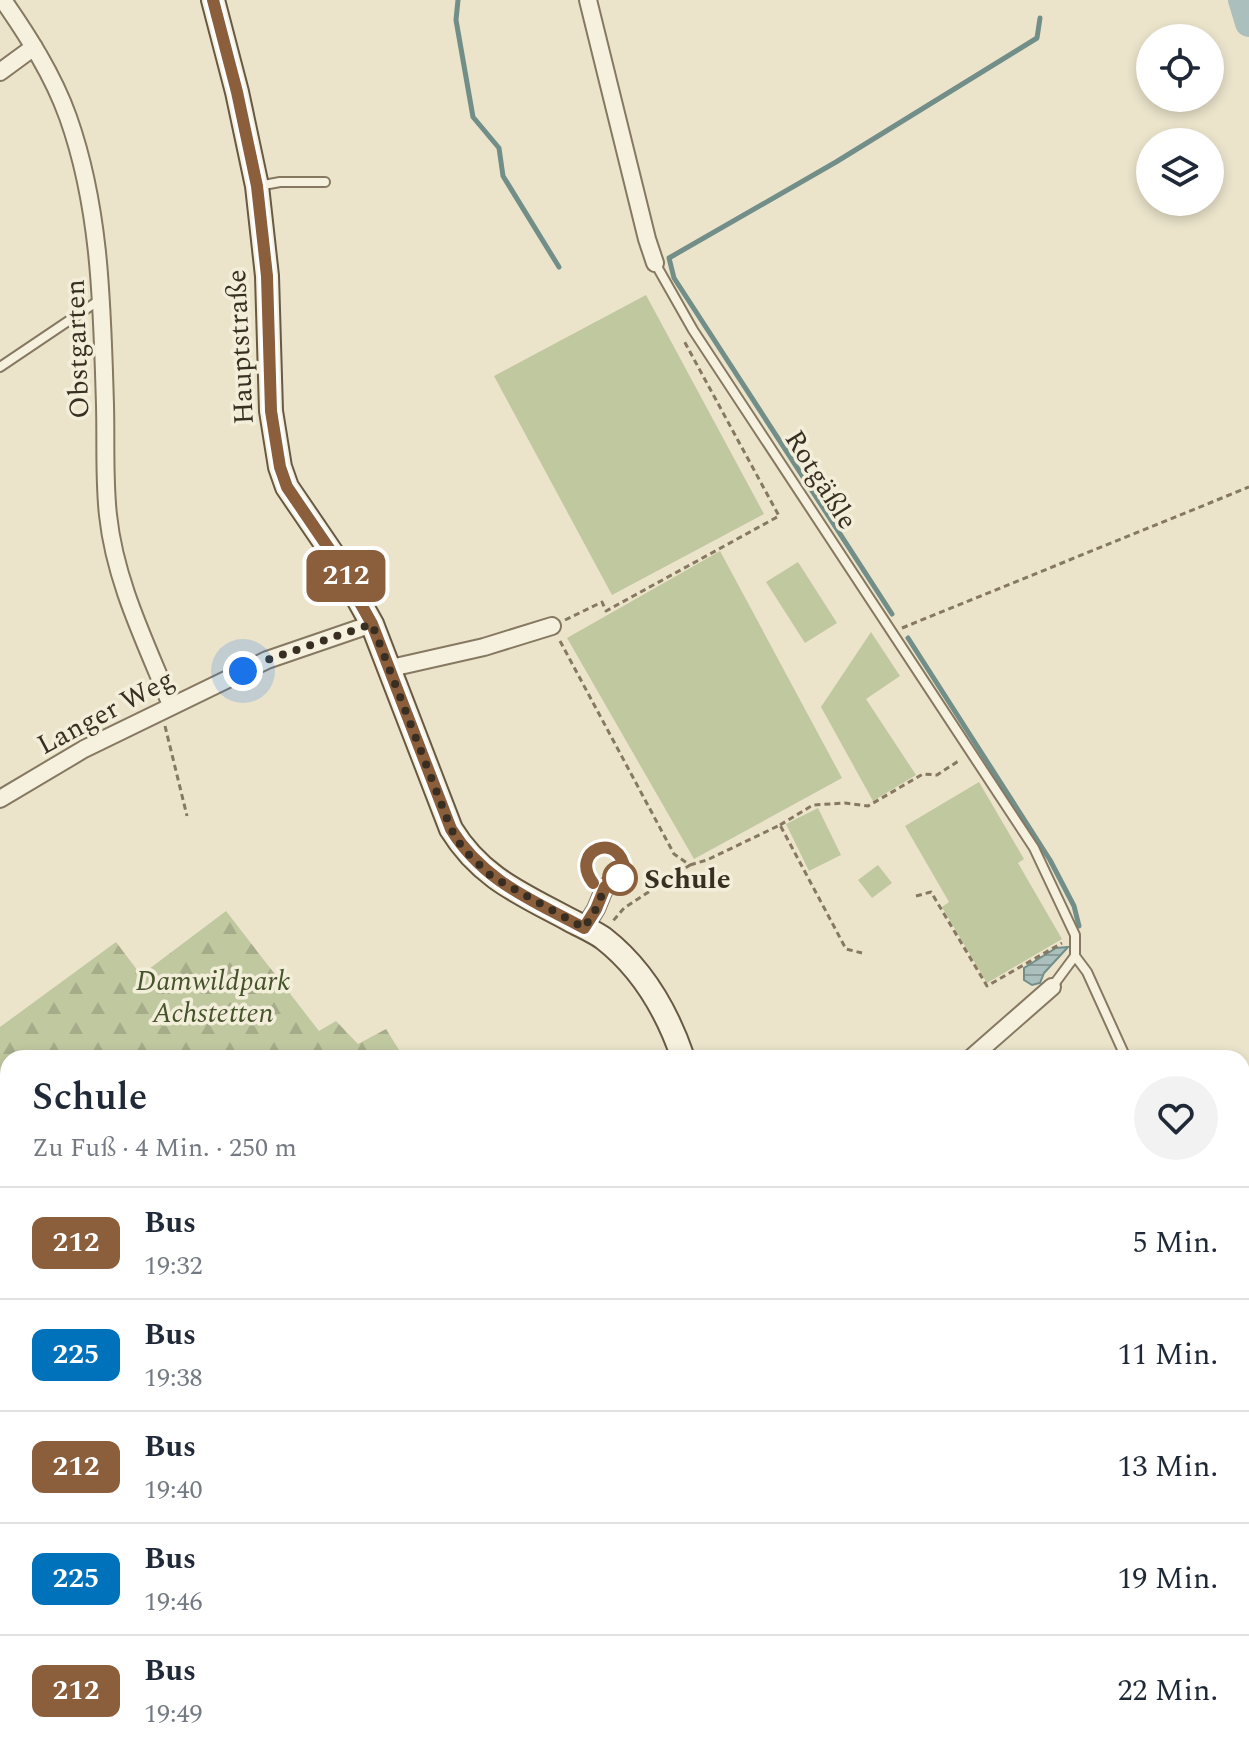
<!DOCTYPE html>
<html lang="de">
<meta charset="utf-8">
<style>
body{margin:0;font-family:Spectral,serif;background:#f2f2f3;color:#1f2937;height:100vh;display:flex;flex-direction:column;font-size:30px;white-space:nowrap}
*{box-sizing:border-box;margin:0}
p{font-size:26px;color:#747a83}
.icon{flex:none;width:44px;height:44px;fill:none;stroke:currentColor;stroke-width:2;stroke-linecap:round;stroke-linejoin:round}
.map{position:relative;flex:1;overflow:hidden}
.drawer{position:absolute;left:0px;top:1050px;width:1250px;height:714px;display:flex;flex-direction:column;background:#fff;border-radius:24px 24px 0 0;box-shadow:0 4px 12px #0003}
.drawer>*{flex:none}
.badge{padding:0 16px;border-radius:12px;font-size:28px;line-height:52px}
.controls{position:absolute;left:1136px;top:24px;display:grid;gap:16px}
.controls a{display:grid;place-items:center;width:88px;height:88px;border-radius:50%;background:#fff;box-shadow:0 4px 12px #0003;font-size:40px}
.you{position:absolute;width:40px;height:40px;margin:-20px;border:6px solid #fff;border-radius:50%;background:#1a73e8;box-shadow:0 0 0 12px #1a73e833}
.map>.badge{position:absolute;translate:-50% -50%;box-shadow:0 0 0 4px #fff}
.round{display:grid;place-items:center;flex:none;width:84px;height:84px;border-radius:42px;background:#f2f2f3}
.headline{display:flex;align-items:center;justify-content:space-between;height:136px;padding:0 32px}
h1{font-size:38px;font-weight:600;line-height:60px}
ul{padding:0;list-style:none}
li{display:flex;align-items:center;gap:24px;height:112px;padding:0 32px;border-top:2px solid #e0e1e3}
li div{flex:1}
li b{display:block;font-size:30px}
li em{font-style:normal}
li .badge{min-width:88px;font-weight:700;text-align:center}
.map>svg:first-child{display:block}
.grass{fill:url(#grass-tufts)}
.forest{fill:url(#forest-firs)}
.park{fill:#c0c8a0}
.water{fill:url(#water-rules);stroke:#728e89;stroke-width:2}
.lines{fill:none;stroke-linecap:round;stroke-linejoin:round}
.stream{stroke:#728e89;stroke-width:5}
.river{stroke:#abc0bc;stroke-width:28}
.lane-casing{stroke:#867861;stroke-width:12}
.street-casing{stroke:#867861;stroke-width:20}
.secondary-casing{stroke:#685944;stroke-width:26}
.path{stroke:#867861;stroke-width:3;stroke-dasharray:6 4;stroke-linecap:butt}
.lane{stroke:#f6f1de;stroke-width:8}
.street{stroke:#f6f1de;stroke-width:16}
.secondary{stroke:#f6f1de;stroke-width:22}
.line-casing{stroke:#fff;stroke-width:18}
.line{stroke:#8b5e3c;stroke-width:12}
.walk{stroke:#382f22;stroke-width:8;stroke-dasharray:0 14.4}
.stop-dot{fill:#fff;stroke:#8b5e3c;stroke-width:4}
.labels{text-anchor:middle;stroke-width:7;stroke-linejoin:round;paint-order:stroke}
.street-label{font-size:28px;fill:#382f22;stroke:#f3eeda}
.stop-label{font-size:28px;font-weight:bold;fill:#382f22;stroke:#f3eeda;text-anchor:start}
.park-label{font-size:28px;font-style:italic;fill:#45532b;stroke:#f3eeda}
</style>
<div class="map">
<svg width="1249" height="1763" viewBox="0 0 1249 1763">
<defs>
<pattern id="grass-tufts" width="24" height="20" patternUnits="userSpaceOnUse" patternTransform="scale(2)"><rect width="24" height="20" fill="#c0c8a0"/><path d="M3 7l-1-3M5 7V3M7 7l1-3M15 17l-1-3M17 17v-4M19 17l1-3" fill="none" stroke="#a6ac8a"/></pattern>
<pattern id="forest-firs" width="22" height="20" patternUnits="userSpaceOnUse" patternTransform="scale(2)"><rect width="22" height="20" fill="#c0c8a0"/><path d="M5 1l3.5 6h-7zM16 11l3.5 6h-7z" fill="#a6ac8a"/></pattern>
<pattern id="water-rules" width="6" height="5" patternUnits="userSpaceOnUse" patternTransform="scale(2)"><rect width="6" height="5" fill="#abc0bc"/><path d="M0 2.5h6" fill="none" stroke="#8c9c98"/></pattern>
</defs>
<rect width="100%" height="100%" fill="#ebe4cb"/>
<!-- grass -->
<path class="grass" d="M1242 1418H1249V1552H1242Z
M137 1756H311L313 1763H140Z"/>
<!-- forest -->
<path class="forest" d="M226 911 319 1031 336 1021 358 1044 386 1029 404 1058H8V1473L0 1456V1027L116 942 141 975Z"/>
<!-- park -->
<path class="park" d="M646 295 764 514 612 595 494 376Z
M720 551 842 778 694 859 567 638Z
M798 562 837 623 805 643 766 582Z
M871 632 900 676 866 699 916 775 873 801 821 707Z
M979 782 1024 859 1018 863 1062 939 987 983 942 907 949 902 905 826Z
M818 808 841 855 809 871 786 824Z
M878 865 892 883 872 898 858 880Z
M311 1756H568L570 1763H314Z"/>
<!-- water -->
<path class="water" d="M1068 947 1044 973 1040 983 1032 985 1024 980V968L1056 948Z"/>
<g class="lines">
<!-- stream -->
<path class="stream" d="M458 0 456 20 473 117 499 148 503 176 559 267
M892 614 674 278 669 258 836 162 1037 38 1040 18
M908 638 1050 860 1074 906 1079 926
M0 1741 8 1735"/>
<!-- river -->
<path class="river" d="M1242 0 1249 23"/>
<!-- lane casing -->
<g class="lane-casing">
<path id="lane" d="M258 186 280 182H325
M655 263 693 330 1034 848 1075 935V956
M0 367 101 299
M585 867a20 20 0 1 1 40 0a20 20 0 1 1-40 0Z
M1075 956 1087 972 1126 1058
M1052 987 1075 956
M575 1756 577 1763
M994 1763 996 1756"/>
</g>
<!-- street casing -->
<g class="street-casing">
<path id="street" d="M3 0C28 36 53 75 68 117 101 210 102 308 105 405 106 442 104 479 108 515 115 582 146 643 171 705
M588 0 647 239 655 263
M0 72 34 47
M391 668 484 647 552 626
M0 799 84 749 267 660 372 624
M584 928 596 909 605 887
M971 1058 1052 987
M1242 1346 1249 1342
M1044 1756 1054 1763"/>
</g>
<!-- secondary casing -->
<g class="secondary-casing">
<path id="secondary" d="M213 0 237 92 257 186 267 276 271 411 280 467 287 487 334 556 372 624 451 829C481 878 522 894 570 920 581 926 593 931 603 938 643 969 667 1011 683 1058
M1242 1607 1249 1608
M748 1763 751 1756"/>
</g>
<!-- path -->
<path class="path" d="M565 620 602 602 606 611 779 516 683 339
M902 628 1249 487
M560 641 674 854 690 865 624 908 613 921
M165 726 187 816
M780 825 813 805 845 803 868 806 923 774 937 775 960 760
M690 865 707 860 780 825 846 949 862 953
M916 896 931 892 987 986 1062 943
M0 1493 8 1511
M0 1718 8 1712
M124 1756 127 1763
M682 1763 699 1756"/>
<!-- lane -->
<use href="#lane" class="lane"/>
<!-- street -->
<use href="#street" class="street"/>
<!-- secondary -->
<use href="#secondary" class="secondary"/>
</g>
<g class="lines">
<!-- line casing -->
<g class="line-casing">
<path id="line" d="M213 0 237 92 257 186 267 276 271 411 280 467 287 487 334 556 372 624 451 829C483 881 532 900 584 928L596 909 605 887 616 884 625 871C620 829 568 850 593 883"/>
</g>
<!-- line -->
<use href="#line" class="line"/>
<!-- walk -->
<path class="walk" d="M243 671 267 660 372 624 451 829 463 849 491 876 584 928 596 909 605 887 616 884 620 878"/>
</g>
<!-- markers -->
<circle class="stop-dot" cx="620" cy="878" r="16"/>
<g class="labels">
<!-- street labels -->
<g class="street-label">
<text transform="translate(239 347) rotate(-93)" y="10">Hauptstraße</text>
<text transform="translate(76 349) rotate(-92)" y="10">Obstgarten</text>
<text transform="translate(822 479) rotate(58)" y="10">Rotgäßle</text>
<text transform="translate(105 711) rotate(-28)" y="10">Langer Weg</text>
</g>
<!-- stop labels -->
<g class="stop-label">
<text x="644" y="888">Schule</text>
</g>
<!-- park labels -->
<g class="park-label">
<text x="213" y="990">Damwildpark<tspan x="213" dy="32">Achstetten</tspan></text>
</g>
</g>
</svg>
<div class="controls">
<a><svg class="icon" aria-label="locate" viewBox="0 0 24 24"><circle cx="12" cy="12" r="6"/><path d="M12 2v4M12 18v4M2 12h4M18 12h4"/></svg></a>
<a><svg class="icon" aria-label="layers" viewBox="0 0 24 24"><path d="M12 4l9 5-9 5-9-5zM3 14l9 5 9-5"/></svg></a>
</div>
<div class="you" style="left:243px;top:671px"></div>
<b class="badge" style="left:346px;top:576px;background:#8b5e3c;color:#fff">212</b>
<section class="drawer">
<div class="headline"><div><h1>Schule</h1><p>Zu Fuß · 4 Min. · 250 m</p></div><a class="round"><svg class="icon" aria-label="heart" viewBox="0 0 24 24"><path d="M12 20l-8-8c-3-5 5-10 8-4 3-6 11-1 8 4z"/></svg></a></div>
<ul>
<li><span class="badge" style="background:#8b5e3c;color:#fff">212</span><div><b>Bus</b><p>19:32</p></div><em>5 Min.</em></li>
<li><span class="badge" style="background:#0072bc;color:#fff">225</span><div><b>Bus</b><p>19:38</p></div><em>11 Min.</em></li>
<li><span class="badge" style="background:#8b5e3c;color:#fff">212</span><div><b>Bus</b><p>19:40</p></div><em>13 Min.</em></li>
<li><span class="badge" style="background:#0072bc;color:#fff">225</span><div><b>Bus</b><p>19:46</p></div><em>19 Min.</em></li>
<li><span class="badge" style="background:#8b5e3c;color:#fff">212</span><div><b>Bus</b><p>19:49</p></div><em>22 Min.</em></li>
</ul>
</section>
</div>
